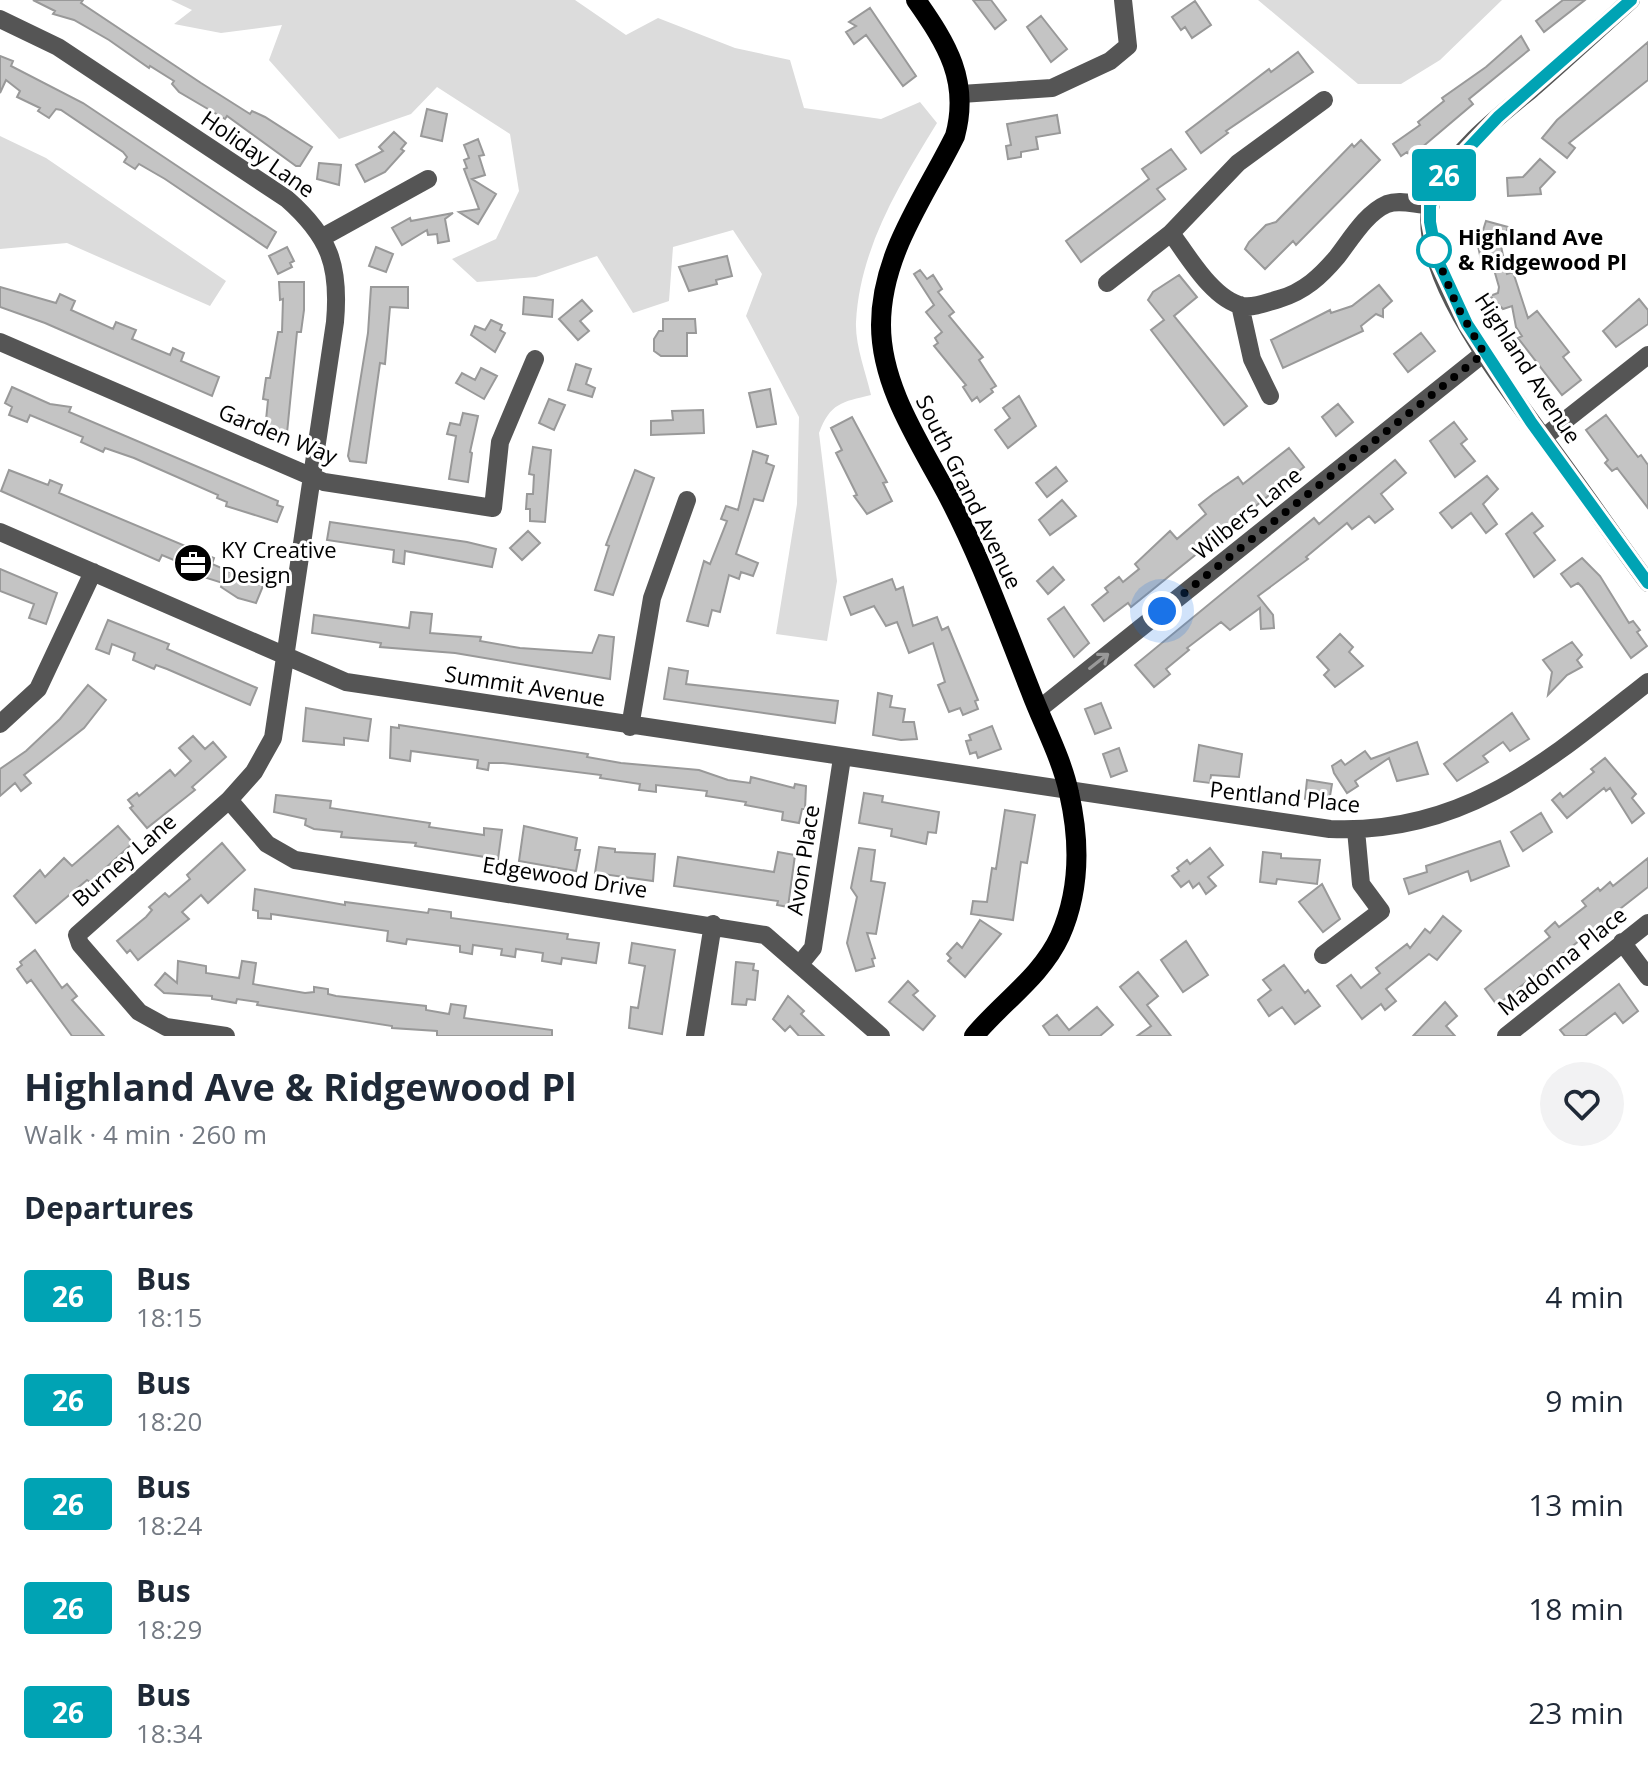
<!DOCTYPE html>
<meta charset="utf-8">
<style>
body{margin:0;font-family:"Open Sans",sans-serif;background:#f2f2f3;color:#1f2937;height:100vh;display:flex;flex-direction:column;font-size:30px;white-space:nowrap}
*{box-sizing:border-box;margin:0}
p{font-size:26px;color:#747a83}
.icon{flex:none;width:44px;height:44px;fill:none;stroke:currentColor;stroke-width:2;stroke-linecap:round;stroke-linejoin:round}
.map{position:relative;height:1036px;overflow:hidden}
.side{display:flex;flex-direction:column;background:#fff;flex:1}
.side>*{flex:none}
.badge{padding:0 16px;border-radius:6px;font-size:28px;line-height:52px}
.you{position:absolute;width:40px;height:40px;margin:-20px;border:6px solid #fff;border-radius:50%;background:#1a73e8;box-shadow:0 0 0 12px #1a73e833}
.map>.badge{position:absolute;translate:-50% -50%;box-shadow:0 0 0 4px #fff}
h2{padding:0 24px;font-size:30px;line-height:72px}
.round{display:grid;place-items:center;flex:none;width:84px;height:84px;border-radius:42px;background:#f2f2f3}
.summary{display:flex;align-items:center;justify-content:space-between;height:136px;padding:0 24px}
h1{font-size:38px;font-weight:700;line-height:60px}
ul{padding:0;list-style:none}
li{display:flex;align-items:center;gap:24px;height:104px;padding:0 24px}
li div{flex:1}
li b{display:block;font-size:30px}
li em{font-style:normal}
li .badge{min-width:88px;font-weight:700;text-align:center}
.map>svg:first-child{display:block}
.green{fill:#dcdcdc}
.building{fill:#c4c4c4;stroke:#999;stroke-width:2}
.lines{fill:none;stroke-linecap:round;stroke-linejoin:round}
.minor{stroke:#555;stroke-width:18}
.major{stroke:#000;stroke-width:20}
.oneway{stroke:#999}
.line-casing{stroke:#fff;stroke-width:18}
.line{stroke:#00a3b4;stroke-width:12}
.walk{stroke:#000;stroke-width:8;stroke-dasharray:0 14.4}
.stop-dot{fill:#fff;stroke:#00a3b4;stroke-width:4}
.labels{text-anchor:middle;stroke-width:6;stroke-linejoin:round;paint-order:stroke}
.street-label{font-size:22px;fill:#000;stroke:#fff}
.stop-label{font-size:22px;font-weight:bold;fill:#000;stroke:#fff;text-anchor:start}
.poi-label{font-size:22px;fill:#000;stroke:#fff;text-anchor:start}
</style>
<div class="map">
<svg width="1648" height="1036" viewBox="0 0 1648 1036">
<rect width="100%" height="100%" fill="#fff"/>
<!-- green -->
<path class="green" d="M171 0H575L626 35 658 18 735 48 790 60 804 108 881 119 920 102 937 123C899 185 860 248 856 322 855 345 866 373 871 395 842 402 830 403 819 433L837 581 827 641 776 634 797 504 799 417 746 316 762 274 733 230 673 247 669 301 633 313 597 256 536 277 477 282 452 259 496 239 519 191 510 134 437 87 411 114 339 139 269 60 282 25 221 33 174 24 192 10Z
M1258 0H1502L1440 60 1401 84H1358Z
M0 136 46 158 226 281 210 306 67 243 0 249Z"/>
<!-- building -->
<path class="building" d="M33 0H83L81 3 201 83 250 114 252 111 265 117 312 147 300 166H296L227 116 225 119 179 92 172 84 174 81 150 66 149 68 109 40 74 20 53 14 55 11Z
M973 0H991L1006 20 995 29Z
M1563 0H1585L1544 32 1536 21Z
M1195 1 1211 25 1192 38 1185 27 1181 30 1172 17Z
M870 8 916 76 903 86 866 35 854 44 846 32 856 26 849 22Z
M1041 16 1067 49 1051 62 1027 27Z
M1521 36 1529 50 1469 99 1473 104 1420 149 1410 156 1407 152 1401 156 1393 144 1420 125 1418 122 1444 101 1442 98 1486 67Z
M1648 42V80L1569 143 1575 148 1567 158 1542 138 1557 120Z
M1298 52 1313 72 1226 131 1228 133 1201 153 1186 132 1269 69 1271 72Z
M0 56 13 61 11 66 83 103 276 232 267 248 165 179 139 164 135 169 124 162 127 157 123 152 61 110 56 109 49 118 38 111 40 108 17 97 20 91 6 80 0 93Z
M427 109 447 114 442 141 421 136Z
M1057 115 1060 133 1036 137 1038 149 1021 152V157L1008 159 1006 146 1011 145 1007 124Z
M394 132 406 143 401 149 404 151 385 172 365 182 356 165 383 151 379 147Z
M478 139 484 155 479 156 485 175 472 179 496 194 478 224 459 212 479 209 464 169 467 168 464 160 469 158 464 145Z
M1361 140 1380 160 1296 245 1293 241 1265 269 1245 249 1249 242 1266 225 1276 222 1352 144 1354 147Z
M1171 149 1186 169 1157 189 1165 199 1081 262 1066 241 1149 179 1142 169Z
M1540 159 1555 172 1540 188 1541 194 1508 196 1507 178 1523 177Z
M319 163 341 165 339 185 317 179Z
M453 213 445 219 449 241 438 243 437 234 428 235 427 230 402 245 392 228 410 218 411 221Z
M1486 221 1508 227 1501 246 1507 274 1513 272 1528 318 1537 311 1569 352 1563 357 1581 380 1562 395 1518 338 1522 336 1516 327 1512 306 1503 309 1490 296 1498 293 1499 287 1493 266 1483 269 1478 246Z
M287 247 294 261 290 263 292 267 278 274 269 256Z
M376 247 393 254 386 272 369 266Z
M727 256 732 276 716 280 717 284 689 291 679 267Z
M920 270 927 279 933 275 942 289 938 292 954 312 949 316 983 357 979 360 996 386 991 389 993 392 980 402 977 397 972 401 963 387 966 385 934 346 938 343 935 338 942 332 926 312 934 305 914 274Z
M1179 275 1197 297 1174 316 1247 406 1224 425 1151 330 1164 320 1148 300 1153 292Z
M279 282H304V310L301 332H297L287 433 265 430 268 400 263 399 266 378H270L278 332H282L283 299 280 300Z
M1379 285 1392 301 1383 309V317L1376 314 1361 326 1363 331 1283 368 1271 340 1330 310 1331 313 1352 306Z
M0 287 56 303 60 294 75 301 71 310 113 329 116 322 136 330 132 339 170 355 173 348 184 353 181 361 219 377 212 396 45 323 0 307Z
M371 287H408V308L390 307 385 364 380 363 366 463 350 461 348 456 368 333Z
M524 297 553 300 552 317 523 314Z
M1639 299 1648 310V324L1616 347 1603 331Z
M582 300 592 311 580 321 589 331 578 340 559 319Z
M663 319H695L696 333H687V356H661L654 351V339L659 331H663Z
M491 320 502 325 500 330 505 333 495 352 471 335 475 326 485 330Z
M1421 333 1435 351 1408 372 1394 354Z
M576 364 591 369 586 384 595 388 592 397 568 390Z
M481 368 497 376 484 399 456 383 462 373 475 380Z
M12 387 50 404 71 407 69 412 278 501 277 505 283 507 277 522 226 506 227 502 217 498 218 495 134 458 105 448 103 452 81 442 83 437 30 415 27 422 9 415 12 407 5 403Z
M770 389 776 424 757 427 749 393Z
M1019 396 1036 426 1008 448 995 430 1010 418 1003 408Z
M549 399 565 405 554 430 539 423Z
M1338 404 1353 422 1336 436 1322 417Z
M703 410 704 433 651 435V421L673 420 672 411Z
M463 413 478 416 470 452 472 453 468 482 449 479 456 436 447 434 450 423 460 425Z
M1606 415 1638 457 1641 455 1648 465V508L1617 468 1612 471 1605 463 1608 460 1586 430Z
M852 417 887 482 883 483 892 501 867 514 854 496 857 495 836 453 842 450 831 428Z
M1454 422 1467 439 1461 444 1475 461 1455 477 1430 441Z
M533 447 551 450 545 522 530 521V509H526L527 494H533L534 475 529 474Z
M1289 448 1304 467 1131 607 1128 603 1104 621 1092 605 1108 592 1105 588 1119 577 1123 582 1139 569 1135 564 1170 531 1177 539 1206 514 1199 505 1213 494 1238 477 1243 484Z
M753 451 768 456 766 463 774 466 763 501 754 499 736 554 758 563 753 576 741 572 739 579 729 575 720 612 712 610 708 626 687 621 704 561 710 564 727 521 721 519 726 506 738 510Z
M1395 460 1406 473 1381 494 1393 509 1375 523 1369 516 1352 529 1347 523 1306 557 1308 559 1258 596 1273 615 1274 628 1261 629 1260 608 1230 630 1221 622 1187 648 1189 650 1166 669 1170 674 1154 687 1135 665 1314 518 1319 524Z
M1056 467 1067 481 1047 497 1036 483Z
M9 470 48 485 50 480 62 485 59 493 214 558 212 564 263 586 256 603 238 598 221 587 223 583 178 569 181 563 162 555 159 561 1 491Z
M635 470 654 478 613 595 595 590 609 546 606 545Z
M1487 476 1498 489 1483 504 1497 524 1486 533 1471 513 1452 528 1440 513Z
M1062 500 1076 516 1050 535 1039 520Z
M1532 513 1543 526 1534 533 1555 560 1534 577 1506 534Z
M330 522 467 542 496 549 492 567 405 551 404 564 393 562 394 550 327 540Z
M528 531 540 543 522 560 510 548Z
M1582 558 1600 576 1629 623 1633 621 1640 630 1637 632 1647 646 1631 658 1582 587 1578 583 1571 587 1561 574Z
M1053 567 1064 580 1048 594 1037 581Z
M0 569 57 593 46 624 29 618 34 604 0 591Z
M892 579 896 590 903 587 913 626 937 617 942 630 948 627 978 700 975 701 978 709 963 715 960 708 949 712 938 685 945 682 933 643 909 653 897 622 886 626 874 606 851 615 844 597Z
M1064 607 1089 643 1074 657 1048 619Z
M411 612 432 614 430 633 481 637 480 641 520 648 592 653 599 635 614 637 610 679 455 653 380 647 381 643 312 633 314 615 409 628Z
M108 620 169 644 167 649 174 652 257 688 250 705 167 669 156 665 154 669 133 660 135 653 112 644 109 654 96 649Z
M1340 634 1353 647 1349 652 1363 666 1335 687 1324 675 1329 670 1317 657Z
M1572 642 1582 655 1577 660 1582 667 1567 675 1548 695 1552 672 1543 660Z
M669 668 688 671 686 684 838 701 835 723 664 699Z
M88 685 106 700 84 728 24 775 31 783 21 791 15 783 0 796V769L26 751 60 719Z
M878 693 892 696 890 707 905 709 903 722H914L917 739 901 740 873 735Z
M1101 703 1111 728 1095 734 1085 709Z
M306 708 371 719 368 741 344 738V745L303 741Z
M1512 713 1529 739 1510 751 1503 742 1483 756 1488 762 1457 781 1444 764Z
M399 725 588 754 587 757 621 763 699 770 728 780 750 783 751 777 794 788 795 784 806 786 805 809H802L799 823 782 820 783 812 745 805 746 802 706 796 707 791 656 785V792L639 790 640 784 600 778 601 775 503 763H489L488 770 477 768 478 760 411 751 410 761 390 758 391 727 399 728Z
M992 726 1001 749 978 758 976 752 970 754 966 741 971 740 969 735Z
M193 736 205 749 213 742 226 757 192 787 195 790 147 828 130 808 133 806 128 800 137 793 139 796 170 770 175 776 191 761 179 748Z
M1417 742 1428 774 1397 781 1389 758 1355 781 1358 786 1347 793 1334 773 1332 766 1341 760 1345 765 1365 751 1371 759Z
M1199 745 1242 754 1239 777 1211 775 1210 783 1194 781Z
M1119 748 1127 771 1111 777 1103 754Z
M1605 758 1636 794 1632 798 1644 813 1632 823 1610 788 1606 791 1604 788 1567 818 1552 800 1560 793 1563 797 1594 772 1591 769Z
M1307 780 1332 784 1329 802 1305 799Z
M864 793 883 796 882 802 939 812 936 833 928 832 926 844 891 836 892 829 859 823Z
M276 795 331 801 330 808 430 823 429 827 484 835V828L502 830 498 859 415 846 416 843 341 837 342 832 314 829 305 825 306 819 274 812Z
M1005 810 1035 815 1027 863 1021 862 1013 920 971 914 973 901 987 902 992 868 996 869Z
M1541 813 1552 832 1523 851 1511 832Z
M118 826 133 843 90 882 87 880 36 923 14 896 40 870 45 877 64 858 72 866Z
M524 826 577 838 575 850H580L576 871 519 861Z
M1500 841 1509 866 1471 881 1468 871 1409 894 1404 879 1427 872 1426 866Z
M222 843 245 870 208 903 201 895 182 912 189 919 138 960 130 950 127 953 117 941 146 917 152 910 149 907 165 893 169 897 190 879 187 875Z
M599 847 615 849V852L655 854 653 881 595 873Z
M859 848 875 850 871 881 885 883 876 934 867 933 875 958 872 959 874 966 856 971 847 943 857 897 851 888Z
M1210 848 1223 865 1208 877 1216 886 1206 894 1199 883 1193 888 1189 881 1181 887 1172 876 1179 871 1177 868 1187 860 1190 864Z
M778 852 795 855 788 907 777 905 778 901 674 886 678 857 774 872Z
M1263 852 1281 854V858L1320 860 1317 884 1277 879 1276 884 1260 882Z
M1648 858V887L1497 1005 1485 989 1550 937 1545 931 1555 922 1559 927 1586 906 1582 901 1598 888 1600 891 1610 882 1613 886Z
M1322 884 1340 919 1323 932 1299 902Z
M255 889 345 905V902L428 913 429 909 451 912V918L568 934 567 939 599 943 596 963 562 958 561 964 542 961 543 953 516 949 515 957 501 955 502 949 473 945 472 954 460 952V946L407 939 406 944 387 941 388 931 271 914V919L258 918V911L253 910Z
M1443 916 1461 931 1437 960 1429 954 1386 989 1396 1001 1385 1010 1381 1004 1362 1019 1337 986 1351 975 1361 988 1380 973 1376 968 1407 944 1410 948 1425 929 1430 933Z
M980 920 1001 934 965 977 948 961 951 958 947 954 957 943 962 948Z
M1186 941 1208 975 1183 992 1161 960Z
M632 943 675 950 662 1034 629 1028 631 1007 638 1008 645 966 629 963Z
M35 950 62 988 67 984 77 996 72 1000 104 1036H72L31 980 27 983 17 969 22 965 20 962Z
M178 961 206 966V973L239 978 242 961 256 963 253 984 305 993 314 992V987L328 989V994L336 996 426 1006V1010L449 1014 451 1004 466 1006 464 1018 552 1030V1036H437V1031L392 1028V1026L257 1005 258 1002 237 999 236 1003 212 999V996L164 993 155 985 165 973 177 983Z
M736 962 754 964 753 970 758 971 755 1000 747 999 746 1005 732 1004Z
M1284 965 1305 993 1308 990 1320 1006 1295 1024 1282 1007 1269 1016 1258 1000 1271 990 1263 980Z
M1138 972 1158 996 1147 1005 1171 1036H1137L1151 1026 1120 987Z
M908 981 918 991 913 995 935 1016 923 1030 889 1002Z
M1619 984 1638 1011 1623 1023 1615 1013 1585 1036H1565L1560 1030Z
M788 996 804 1011 801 1014 824 1036H799L790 1026 785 1031 773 1019Z
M1445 1002 1457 1016 1446 1026 1455 1036H1413Z
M1097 1007 1113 1025 1100 1036H1050L1043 1026 1057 1015 1069 1030Z"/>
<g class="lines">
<!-- minor -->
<path class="minor" d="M1631 0C1598 30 1565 60 1532 89 1498 117 1456 149 1436 189 1402 257 1504 382 1542 436 1578 484 1612 534 1648 583
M0 19 58 47 287 199C330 237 340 266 335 322L273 738 254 772 229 800 77 935 80 944 139 1012 166 1027 226 1036
M961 94 1052 88 1110 61 1128 46 1123 0
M1171 233C1188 256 1213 300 1243 306 1254 308 1268 302 1279 299 1304 292 1321 276 1337 257 1351 239 1366 213 1387 204 1400 199 1416 205 1430 205
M323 237 428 179
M1107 283 1171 233 1238 163 1324 100
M1240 305 1252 359 1270 396
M0 342 324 482 493 508 500 442 535 359
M1544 437 1648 355
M0 532 346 682 1330 829C1465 835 1549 760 1648 682
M1038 710 1484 353
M0 724 38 689 93 572
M630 727 652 598 687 500
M229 800 267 844 295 860 765 935 881 1036
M1622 942 1648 977
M1323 955 1381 911 1361 884 1356 830
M800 964 813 948 842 758
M695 1036 713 924
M1506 1036 1648 923"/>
<!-- major -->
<path class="major" d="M916 0C947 44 970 81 955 136 925 197 881 254 881 325 881 385 918 440 946 492 980 556 1004 624 1031 692 1043 724 1062 759 1069 793 1080 841 1080 891 1060 936 1041 977 1002 1002 974 1036"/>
</g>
<!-- one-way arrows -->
<defs><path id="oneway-shaft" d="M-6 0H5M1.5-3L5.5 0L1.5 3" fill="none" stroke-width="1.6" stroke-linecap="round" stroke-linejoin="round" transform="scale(2)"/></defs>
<use class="oneway" href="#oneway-shaft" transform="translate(1099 661) rotate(-38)"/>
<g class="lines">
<!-- line casing -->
<g class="line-casing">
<path id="line" d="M1631 0 1498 117 1447 171 1430 205V222L1437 259 1467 324 1531 422 1648 583"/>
</g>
<!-- line -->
<use href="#line" class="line"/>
<!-- walk -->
<path class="walk" d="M1162 611 1484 353 1457 306 1434 250"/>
</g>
<!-- icons -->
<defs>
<g id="office-disc" transform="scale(2)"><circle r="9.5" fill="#000" stroke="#fff"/><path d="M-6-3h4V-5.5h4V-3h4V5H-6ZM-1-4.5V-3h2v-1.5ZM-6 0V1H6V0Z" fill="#fff"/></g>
</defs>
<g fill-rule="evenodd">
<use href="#office-disc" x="193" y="563"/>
</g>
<!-- markers -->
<circle class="stop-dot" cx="1434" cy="250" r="16"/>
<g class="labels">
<!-- street labels -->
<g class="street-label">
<text transform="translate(258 154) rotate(35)" y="8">Holiday Lane</text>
<text transform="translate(1528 368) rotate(57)" y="8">Highland Avenue</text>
<text transform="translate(278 434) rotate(22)" y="8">Garden Way</text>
<text transform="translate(969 492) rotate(64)" y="8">South Grand Avenue</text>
<text transform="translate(1247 513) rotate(-39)" y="8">Wilbers Lane</text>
<text transform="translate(525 686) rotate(9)" y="8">Summit Avenue</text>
<text transform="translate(1285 797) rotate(6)" y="8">Pentland Place</text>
<text transform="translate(124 860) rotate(-41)" y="8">Burney Lane</text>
<text transform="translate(803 860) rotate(-81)" y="8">Avon Place</text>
<text transform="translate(565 877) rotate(9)" y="8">Edgewood Drive</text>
<text transform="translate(1562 961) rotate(-39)" y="8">Madonna Place</text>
</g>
<!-- stop labels -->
<g class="stop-label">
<text x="1458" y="245">Highland Ave<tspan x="1458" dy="25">&amp; Ridgewood Pl</tspan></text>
</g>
<!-- poi labels -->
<g class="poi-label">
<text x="221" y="558">KY Creative<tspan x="221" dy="25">Design</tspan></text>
</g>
</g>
</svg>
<div class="you" style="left:1162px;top:611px"></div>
<b class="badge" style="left:1444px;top:175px;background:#00a3b4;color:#fff">26</b>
</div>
<section class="side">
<div class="summary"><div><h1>Highland Ave &amp; Ridgewood Pl</h1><p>Walk · 4 min · 260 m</p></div><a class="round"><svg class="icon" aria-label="heart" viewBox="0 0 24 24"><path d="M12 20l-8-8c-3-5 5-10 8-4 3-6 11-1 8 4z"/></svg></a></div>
<h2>Departures</h2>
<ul>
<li><span class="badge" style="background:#00a3b4;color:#fff">26</span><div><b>Bus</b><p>18:15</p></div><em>4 min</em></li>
<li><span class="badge" style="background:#00a3b4;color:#fff">26</span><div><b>Bus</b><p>18:20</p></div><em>9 min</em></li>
<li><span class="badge" style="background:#00a3b4;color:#fff">26</span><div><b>Bus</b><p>18:24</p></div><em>13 min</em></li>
<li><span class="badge" style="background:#00a3b4;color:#fff">26</span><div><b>Bus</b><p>18:29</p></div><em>18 min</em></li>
<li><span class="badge" style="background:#00a3b4;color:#fff">26</span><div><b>Bus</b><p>18:34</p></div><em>23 min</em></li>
</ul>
</section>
